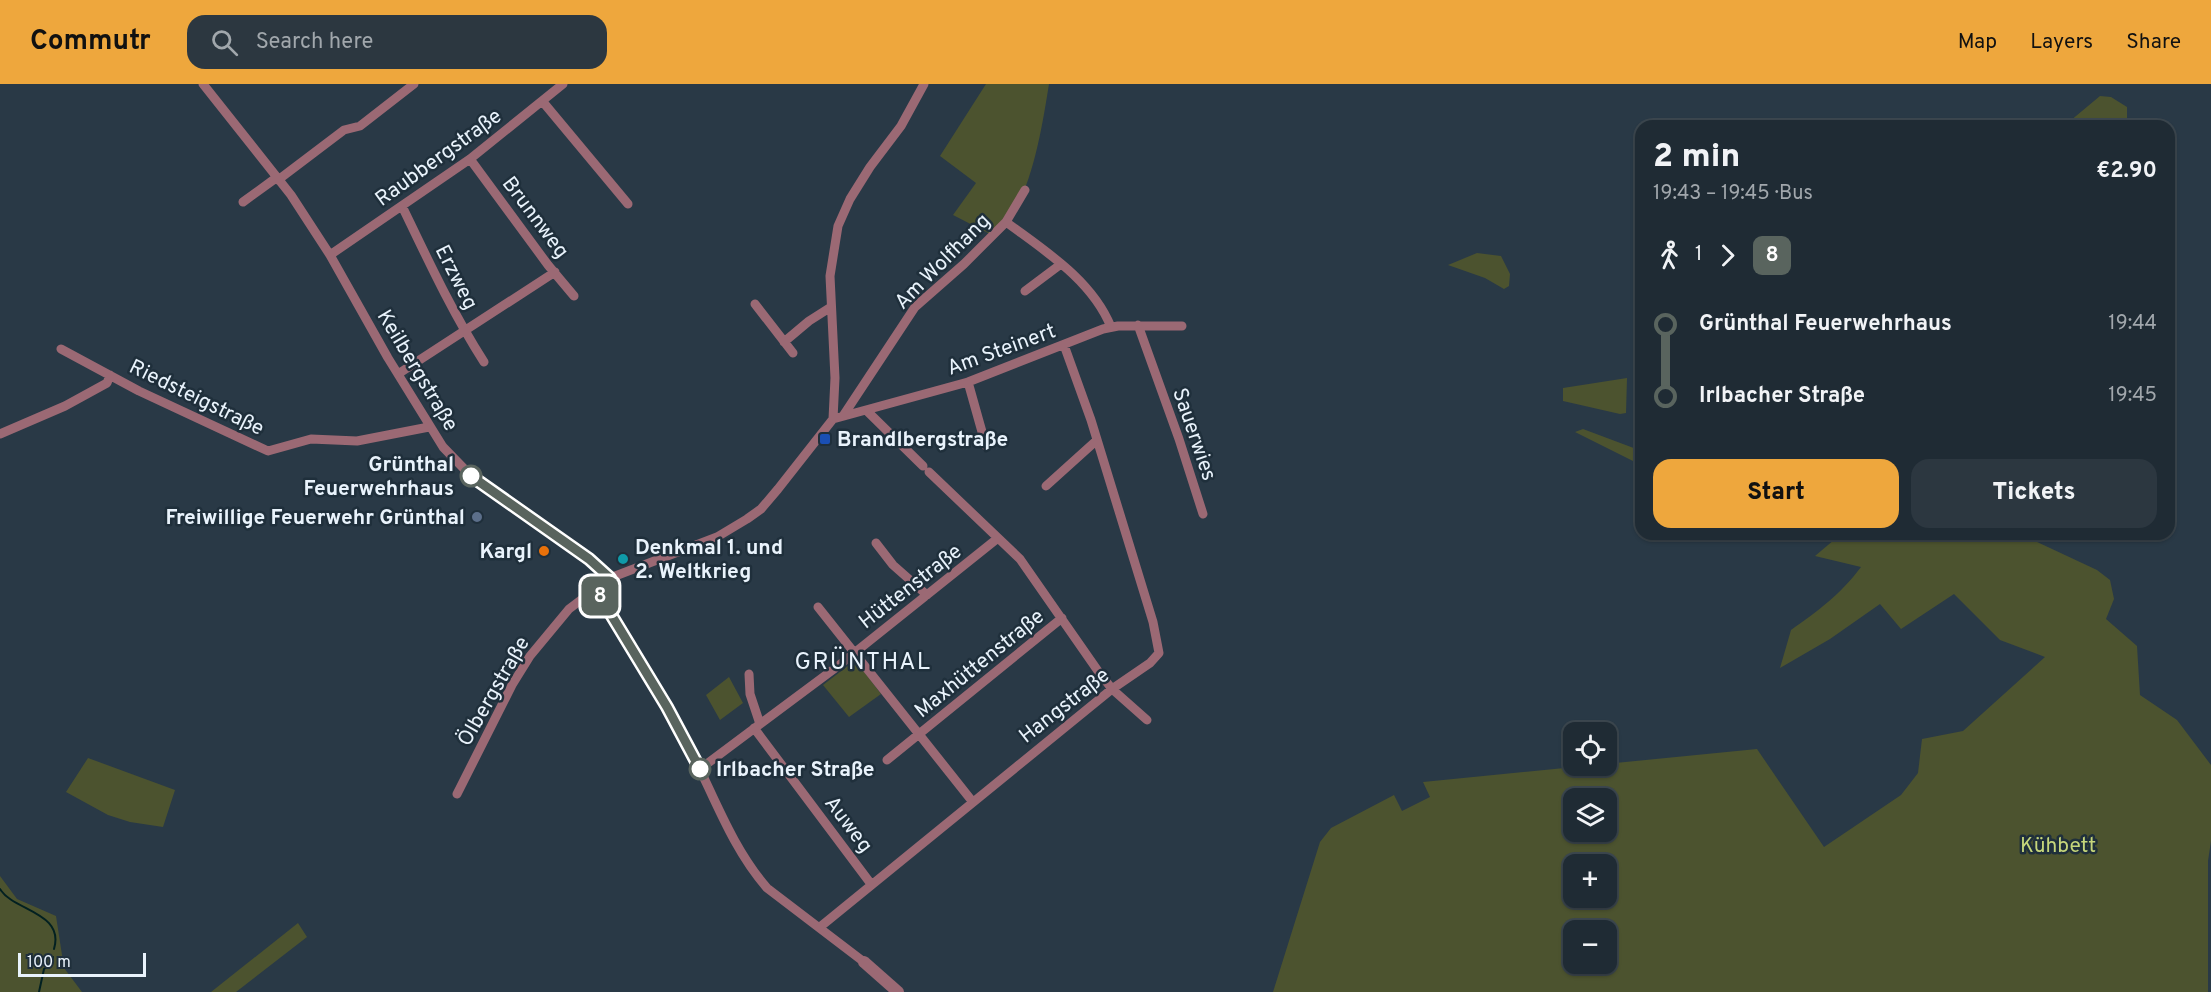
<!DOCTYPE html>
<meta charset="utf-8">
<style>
body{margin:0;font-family:Overpass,sans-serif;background:#2c3740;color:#f1f3f6;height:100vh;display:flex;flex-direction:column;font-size:22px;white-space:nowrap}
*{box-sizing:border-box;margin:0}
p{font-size:20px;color:#a1a7ac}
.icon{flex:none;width:33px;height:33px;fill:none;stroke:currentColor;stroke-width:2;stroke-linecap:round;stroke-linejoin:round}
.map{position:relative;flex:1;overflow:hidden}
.side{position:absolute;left:1635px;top:36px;width:540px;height:420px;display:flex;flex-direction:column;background:#1f2b34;border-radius:18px;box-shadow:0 2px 4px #0004,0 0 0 2px #3c474f}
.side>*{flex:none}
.badge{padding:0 12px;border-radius:9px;font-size:21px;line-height:39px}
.controls{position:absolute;left:1563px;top:638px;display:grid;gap:12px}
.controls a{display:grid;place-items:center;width:54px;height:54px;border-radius:12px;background:#1f2b34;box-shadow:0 2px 4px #0004,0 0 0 2px #3c474f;font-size:30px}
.scale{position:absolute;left:18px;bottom:15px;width:128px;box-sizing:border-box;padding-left:6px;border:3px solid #e9f3fc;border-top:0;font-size:16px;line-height:21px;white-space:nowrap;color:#e9f3fc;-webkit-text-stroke:4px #1f2f3b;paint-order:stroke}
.map>.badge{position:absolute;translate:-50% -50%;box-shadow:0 0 0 3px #fff}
.legs{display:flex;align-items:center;gap:9px;height:66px;padding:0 18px;font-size:20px}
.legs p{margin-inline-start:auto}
.headline{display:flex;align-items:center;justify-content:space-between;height:102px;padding:0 18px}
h1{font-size:33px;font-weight:800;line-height:45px}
.action{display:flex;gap:12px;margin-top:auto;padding:12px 18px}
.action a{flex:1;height:69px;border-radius:18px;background:#eea73d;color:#111;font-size:24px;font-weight:800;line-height:69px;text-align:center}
.action a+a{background:#2c3740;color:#f1f3f6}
ul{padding:0 18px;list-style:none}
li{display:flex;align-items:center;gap:21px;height:72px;font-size:22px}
li i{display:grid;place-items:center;width:9px;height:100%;margin:0 8px;background:currentColor}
li i::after{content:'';width:15px;height:15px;margin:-8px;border:4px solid;border-radius:50%;background:#1f2b34}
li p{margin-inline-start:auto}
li:first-child i{background:linear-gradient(#0000 50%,currentColor 0)}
li:last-child i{background:linear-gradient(currentColor 50%,#0000 0)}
header{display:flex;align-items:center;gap:36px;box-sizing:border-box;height:84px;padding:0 30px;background:#eea73d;color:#111}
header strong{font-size:28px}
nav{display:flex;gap:33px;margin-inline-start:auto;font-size:21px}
.search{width:420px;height:54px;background:#2c3740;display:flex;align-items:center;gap:15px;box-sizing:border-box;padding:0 21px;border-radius:18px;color:#a1a7ac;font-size:22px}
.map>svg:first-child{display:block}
.green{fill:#4c532f;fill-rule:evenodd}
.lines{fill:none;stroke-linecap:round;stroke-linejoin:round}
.stream{stroke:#022021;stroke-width:2}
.minor{stroke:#9b6974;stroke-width:9}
.tertiary{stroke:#9b6974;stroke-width:12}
.line-1-casing{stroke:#fff;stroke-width:14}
.line-1{stroke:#59645e;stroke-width:9}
.transit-dot{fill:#1a4fb4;stroke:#1f2f3b;stroke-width:2}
.stop-1-dot{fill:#fff;stroke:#59645e;stroke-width:3}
.service-dot{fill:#5c6f8a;stroke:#1f2f3b;stroke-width:2}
.food-dot{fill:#e8710a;stroke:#1f2f3b;stroke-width:2}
.culture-dot{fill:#0f9aa8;stroke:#1f2f3b;stroke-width:2}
.labels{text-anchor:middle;stroke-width:5;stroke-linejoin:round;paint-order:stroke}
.street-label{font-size:21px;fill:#e9f3fc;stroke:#1f2f3b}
.poi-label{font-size:21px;font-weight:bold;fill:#e9f3fc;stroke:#1f2f3b;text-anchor:start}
.stop-label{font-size:21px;font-weight:bold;fill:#e9f3fc;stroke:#1f2f3b;text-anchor:end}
.park-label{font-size:21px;fill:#c6d67b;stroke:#1f2f3b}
.quarter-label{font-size:24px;letter-spacing:1.5px;fill:#e9f3fc;stroke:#1f2f3b}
</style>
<header>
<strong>Commutr</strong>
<div class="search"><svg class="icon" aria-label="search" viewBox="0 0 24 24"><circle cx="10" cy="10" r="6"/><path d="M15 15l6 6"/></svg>Search here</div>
<nav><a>Map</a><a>Layers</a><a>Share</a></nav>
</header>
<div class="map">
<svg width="2211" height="908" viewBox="0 0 2211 908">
<rect width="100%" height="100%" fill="#293946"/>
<!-- green -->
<path class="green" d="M986 0H1049C1043 37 1032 112 1005 138 1000 143 995 146 990 150L953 131 976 99 940 72Z
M2100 12 2111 13 2127 23V42H2064Z
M1477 169 1501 172 1510 190 1509 202 1504 205 1485 194 1448 181Z
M1627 294 1626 329 1620 330 1563 317V304Z
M1583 345 1639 366 1641 365V381L1575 348Z
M1841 450H2036L2035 457 2097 486 2110 496 2114 515 2106 535 2137 562 2140 611 2177 636 2211 681V757L2208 777V908H1273L1320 758 1331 744 1394 711 1402 727 1430 713 1423 698 1757 665 1824 763 1901 711 1918 689 1922 655 1963 647 2045 573 2000 556 1954 510 1901 545 1880 520 1830 555 1780 584 1791 546C1819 526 1840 511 1861 483L1815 472ZM1574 714H1606V747H1574ZM1574 780H1606V813H1574ZM1574 846H1606V879H1574Z
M853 580 859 581 881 610 849 633 823 601 849 581Z
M729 593 743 619 720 636 706 611Z
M88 674 175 706 163 743 130 738 108 731 66 708Z
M0 792 17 815 56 832 64 884 82 908H0Z
M298 839 307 853 236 908H211Z"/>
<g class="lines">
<!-- stream -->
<path class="stream" d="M0 805C13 827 65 828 54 865
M39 908 44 885 52 880 53 873"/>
<!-- minor -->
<path class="minor" d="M203 0 291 111 330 171 388 274 443 363 475 396 589 475 610 494
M543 18 628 120
M470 75 548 181 574 212
M278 96 344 46 360 42 414 0
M243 118 276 94
M402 122C428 176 452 228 484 278
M1006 138C1045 167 1092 196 1111 243
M330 171 470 75 563 0
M1025 207 1061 180
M755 220 793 269
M1138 241 1179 355 1203 430
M784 258 809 237 831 223
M61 265 139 307 268 367 311 355 357 357 429 343
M398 290 555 188
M968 298 986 362
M867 327 923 382
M843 332 915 223 964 180 1006 138 1025 106
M833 335 968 298 1103 245 1118 242H1182
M0 350 65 322 107 299 110 291
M929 388 1020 475 1098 587 1112 605 1147 636
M1046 402 1097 356
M876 459 893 481 927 511
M595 504C625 558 661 610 690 665 714 712 732 764 767 804L864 878
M818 523 972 717
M749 590 750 610 760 640
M754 644 871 800
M887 676 1062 534
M700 685 838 582 998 454
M457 710 512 601 530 572 569 525 610 494 717 453 747 435 761 425 778 405 833 335 835 294 830 192 838 142 850 115 870 83 901 42 924 0
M820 843 1112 605 1150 579 1159 569 1153 538 1091 336 1064 261"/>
<!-- tertiary -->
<path class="tertiary" d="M864 878 898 908"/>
</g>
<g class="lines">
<!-- line-1 casing -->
<g class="line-1-casing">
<path id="line-1" d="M471 392 589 475 610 494 595 504 667 623 700 685"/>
</g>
<!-- line-1 -->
<use href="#line-1" class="line-1"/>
</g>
<!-- markers -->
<rect class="transit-dot" x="819" y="349" width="12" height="12" rx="3"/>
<g class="stop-1-dot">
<circle cx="471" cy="392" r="10"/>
<circle cx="700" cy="685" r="10"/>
</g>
<circle class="service-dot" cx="477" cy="433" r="6"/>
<circle class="food-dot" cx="544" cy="467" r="6"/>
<circle class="culture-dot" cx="623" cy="475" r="6"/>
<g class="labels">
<!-- street labels -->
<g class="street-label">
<text transform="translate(438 73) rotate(-36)" y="7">Raubbergstraße</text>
<text transform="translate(536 133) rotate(53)" y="7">Brunnweg</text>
<text transform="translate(942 177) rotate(-45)" y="7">Am Wolfhang</text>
<text transform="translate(457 193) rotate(63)" y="7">Erzweg</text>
<text transform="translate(1001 265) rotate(-20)" y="7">Am Steinert</text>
<text transform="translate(418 286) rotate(59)" y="7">Keilbergstraße</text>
<text transform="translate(197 313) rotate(26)" y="7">Riedsteigstraße</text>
<text transform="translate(1195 350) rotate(71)" y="7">Sauerwies</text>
<text transform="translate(910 502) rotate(-38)" y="7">Hüttenstraße</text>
<text transform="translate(979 579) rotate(-39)" y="7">Maxhüttenstraße</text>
<text transform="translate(493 607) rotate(-60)" y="7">Ölbergstraße</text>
<text transform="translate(1064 621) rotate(-38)" y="7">Hangstraße</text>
<text transform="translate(849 740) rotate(53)" y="7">Auweg</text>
</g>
<!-- poi labels -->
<g class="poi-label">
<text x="837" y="362">Brandlbergstraße</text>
<text x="465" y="440" text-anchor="end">Freiwillige Feuerwehr Grünthal</text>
<text x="635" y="470">Denkmal 1. und<tspan x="635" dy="24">2. Weltkrieg</tspan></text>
<text x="532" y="474" text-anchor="end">Kargl</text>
</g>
<!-- stop labels -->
<g class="stop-label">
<text x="454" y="387">Grünthal<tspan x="454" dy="24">Feuerwehrhaus</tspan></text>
<text x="716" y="692" text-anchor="start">Irlbacher Straße</text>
</g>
<!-- park labels -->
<g class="park-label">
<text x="2058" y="768">Kühbett</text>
</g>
<!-- quarter labels -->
<g class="quarter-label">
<text x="863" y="585">GRÜNTHAL</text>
</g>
</g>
</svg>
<div class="controls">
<a><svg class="icon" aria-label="locate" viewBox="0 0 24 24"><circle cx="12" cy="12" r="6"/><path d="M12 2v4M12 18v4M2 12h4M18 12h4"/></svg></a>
<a><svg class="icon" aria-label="layers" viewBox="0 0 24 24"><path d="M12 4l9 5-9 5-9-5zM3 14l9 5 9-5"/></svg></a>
<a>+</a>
<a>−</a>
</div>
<div class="scale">100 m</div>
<b class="badge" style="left:600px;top:512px;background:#59645e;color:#fff">8</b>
<section class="side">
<div class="headline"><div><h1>2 min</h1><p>19:43 – 19:45 · Bus</p></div><b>€2.90</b></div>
<div class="legs"><svg class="icon" aria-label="walk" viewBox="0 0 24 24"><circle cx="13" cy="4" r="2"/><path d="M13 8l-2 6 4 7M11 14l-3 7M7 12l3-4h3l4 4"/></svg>1<svg class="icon" aria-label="forward" viewBox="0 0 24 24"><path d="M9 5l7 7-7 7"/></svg><b class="badge" style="background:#59645e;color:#fff">8</b></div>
<ul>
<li><i style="color:#59645e"></i><b>Grünthal Feuerwehrhaus</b><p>19:44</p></li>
<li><i style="color:#59645e"></i><b>Irlbacher Straße</b><p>19:45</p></li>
</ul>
<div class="action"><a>Start</a><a>Tickets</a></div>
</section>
</div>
